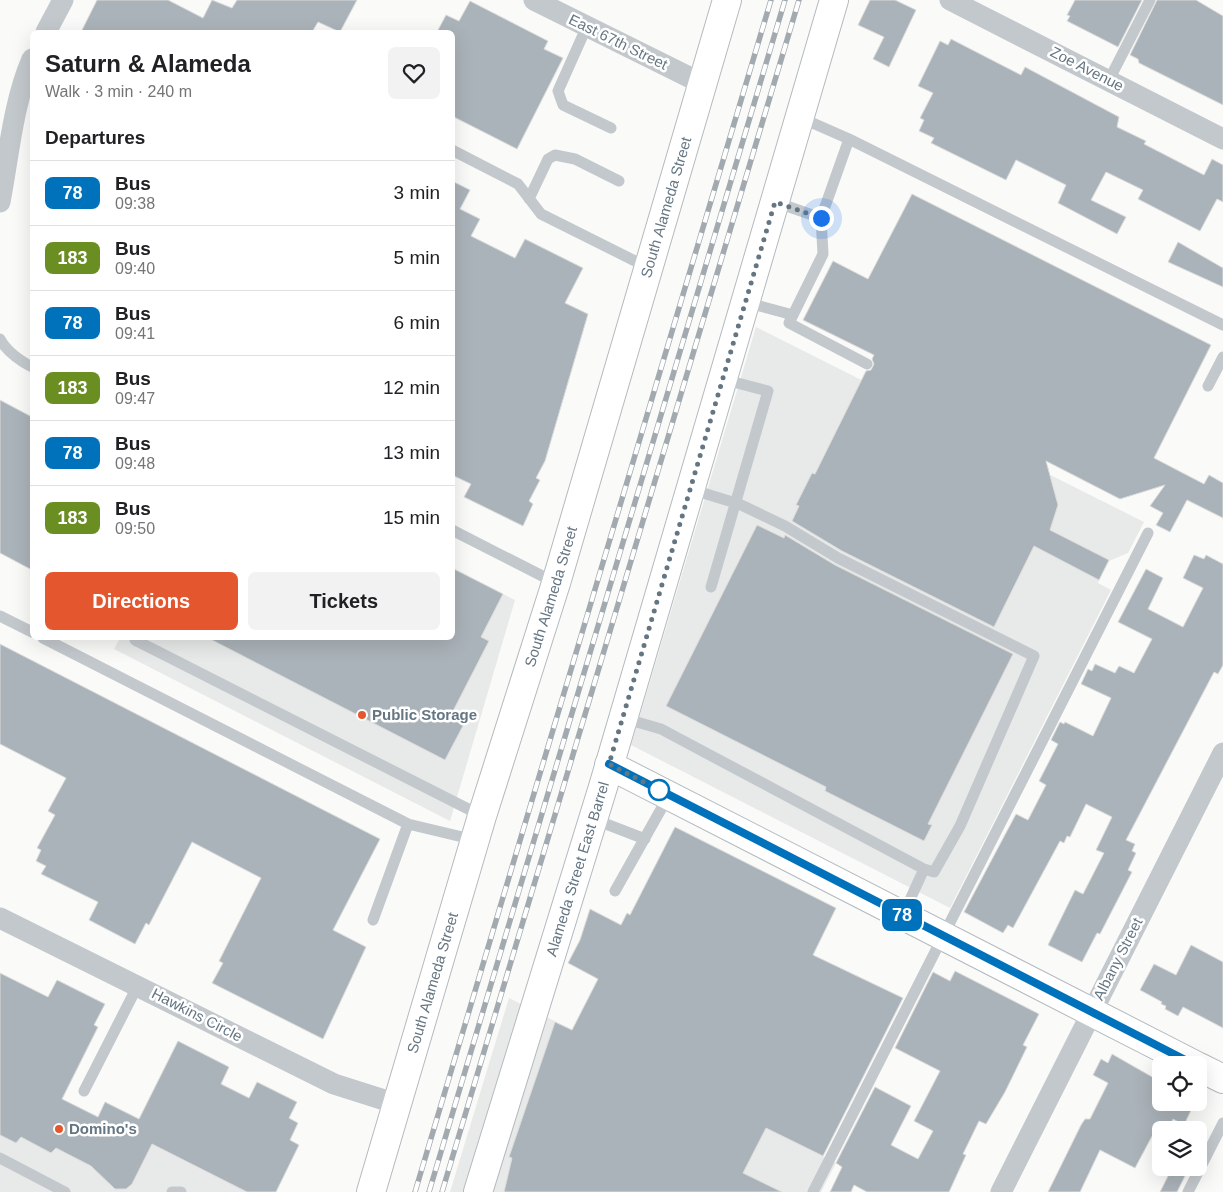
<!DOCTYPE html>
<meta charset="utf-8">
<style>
body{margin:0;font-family:Helvetica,sans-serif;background:#f2f2f2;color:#202124;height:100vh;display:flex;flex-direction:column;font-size:19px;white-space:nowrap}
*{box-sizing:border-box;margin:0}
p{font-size:16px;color:#757577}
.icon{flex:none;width:28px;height:28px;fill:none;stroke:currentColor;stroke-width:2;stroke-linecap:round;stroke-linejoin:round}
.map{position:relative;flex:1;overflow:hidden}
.side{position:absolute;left:30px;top:30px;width:425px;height:610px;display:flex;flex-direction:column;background:#fff;border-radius:8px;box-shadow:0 5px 20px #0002}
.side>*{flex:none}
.badge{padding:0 10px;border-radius:8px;font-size:18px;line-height:32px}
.tools{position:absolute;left:1152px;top:1056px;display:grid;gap:10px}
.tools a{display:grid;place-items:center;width:55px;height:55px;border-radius:8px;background:#fff;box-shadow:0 5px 20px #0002;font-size:25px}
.you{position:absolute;width:25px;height:25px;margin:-12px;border:4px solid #fff;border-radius:50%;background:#1a73e8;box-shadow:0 0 0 8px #1a73e833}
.map>.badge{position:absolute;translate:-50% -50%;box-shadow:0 0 0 2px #fff}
h2{padding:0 15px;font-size:19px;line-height:45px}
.round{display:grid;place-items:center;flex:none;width:52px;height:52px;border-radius:8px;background:#f2f2f2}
.summary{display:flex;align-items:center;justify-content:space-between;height:85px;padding:0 15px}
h1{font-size:24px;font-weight:700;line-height:38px}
.cta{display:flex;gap:10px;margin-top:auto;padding:10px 15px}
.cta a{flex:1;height:58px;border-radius:8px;background:#e4572e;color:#fff;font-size:20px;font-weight:700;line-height:58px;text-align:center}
.cta a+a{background:#f2f2f2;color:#202124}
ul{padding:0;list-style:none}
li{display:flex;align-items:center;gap:15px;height:65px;padding:0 15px;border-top:1px solid #e0e0e0}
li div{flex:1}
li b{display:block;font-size:19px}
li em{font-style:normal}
li .badge{min-width:55px;font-weight:700;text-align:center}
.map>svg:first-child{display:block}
.built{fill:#e8e9e9}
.building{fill:#aab3b9;stroke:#dcdcda}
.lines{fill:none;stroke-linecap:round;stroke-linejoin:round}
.secondary-casing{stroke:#b3babf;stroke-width:30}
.primary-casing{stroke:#b5babe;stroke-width:30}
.lane{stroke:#c3c8cc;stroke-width:11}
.street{stroke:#c3c8cc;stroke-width:21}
.secondary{stroke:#fff;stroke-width:28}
.primary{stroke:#fff;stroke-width:28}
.rail-casing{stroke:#a2aab0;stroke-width:5.5}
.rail{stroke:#fff;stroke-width:4;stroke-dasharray:11;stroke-linecap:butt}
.line-casing{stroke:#fff;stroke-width:11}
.line{stroke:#0072bc;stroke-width:8}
.walk{stroke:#657683;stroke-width:5;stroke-dasharray:0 9}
.poi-dot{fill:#e4572e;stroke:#fff;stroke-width:2}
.stop-dot{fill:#fff;stroke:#0072bc;stroke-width:2.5}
.labels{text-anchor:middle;stroke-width:5;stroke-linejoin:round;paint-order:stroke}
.street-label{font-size:15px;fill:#657683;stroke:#fff}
.poi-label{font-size:15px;font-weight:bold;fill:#657683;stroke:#fff;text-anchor:start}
</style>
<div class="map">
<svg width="1223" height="1192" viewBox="0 0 1223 1192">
<rect width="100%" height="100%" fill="#fafaf8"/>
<!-- built -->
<path class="built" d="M756 327 1144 522 1128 553 1109 561 1099 580 1098 583 1111 590 950 908 631 745Z
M453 568 515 600 450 821 114 649 120 638H452Z
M509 998 836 1163 821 1192H450Z
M0 1067 62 1099 247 1192H0Z"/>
<!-- building -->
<path class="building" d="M97 0H168L203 18 212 0 232 8 237 0H357L340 32 318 22 312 32H81Z
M870 0H895L916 10 889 67 873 59 884 37 858 25Z
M1075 0H1142L1118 47 1067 21 1070 16 1067 15Z
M1157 0H1196L1223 16V105L1139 63 1138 59 1130 55Z
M470 1 548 41 544 49 563 58 517 149 452 116V32H437L446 15 459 21Z
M951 39 1021 75 1025 67 1119 117 1117 127 1146 141 1144 144 1204 175 1212 159 1223 165V202L1217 199 1200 231 1138 199 1143 190 1106 172 1091 200 1126 217 1117 234 1058 203 1066 185 1016 160 1006 180 931 143 934 138 919 131 924 120 920 118 933 93 918 86 940 41 948 45Z
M452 181 470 190 460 209 480 219 471 236 515 258 525 239 583 268 565 303 588 314 545 461 536 478 540 480 529 501 533 504 523 526 464 497 471 484 452 475Z
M912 194 1211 345 1154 458 1204 484 1209 475 1223 483V518L1187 500 1170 532 1156 525 1163 513 1150 506 1165 485 1120 499 1046 461 1058 505 1050 530 1109 560 1099 580 1034 546 994 627 842 551 792 521 799 506 796 505 812 473 815 474 866 371 871 370 874 364 872 359 874 355 803 320 833 261 868 279Z
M1178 242 1223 268V287L1168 262Z
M0 400 32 417V570L0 553Z
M757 525 784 538 785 535 835 565 1013 654 928 824 932 825 924 841 825 791 826 787 666 706Z
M1194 555 1204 559 1206 555 1223 564V665L1218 674 1214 672 1126 840 1135 844 1132 851 1136 853 1128 870 1132 872 1100 934 1097 933 1082 962 1048 945 1075 890 1083 894 1104 853 1096 850 1112 817 1086 804 1070 837 1067 836 1064 843 1060 841 1013 928 1008 925 1003 933 964 912 1016 814 1028 820 1046 785 1039 781 1058 744 1051 740 1060 722 1064 724 1065 722 1093 736 1111 698 1081 684 1088 669 1092 671 1095 664 1115 673 1119 666 1134 673 1152 639 1118 622 1146 569 1163 578 1148 609 1183 627 1203 588 1183 578Z
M452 568 503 594 481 637 489 641 451 715 465 722 445 760 208 638H452Z
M0 644 380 839 333 930 366 947 323 1039 212 983 223 963 219 961 261 878 192 842 149 925 146 923 135 944 89 920 98 902 41 874 46 866 36 861 41 850 37 848 55 815 48 811 66 778 0 744Z
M675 827 836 908 813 955 903 998 823 1156 766 1128 743 1173 782 1192H504L512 1158 509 1157 555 1022 572 1030 598 979 568 963 580 940 590 909 621 925 627 913 630 915Z
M1191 945 1223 962V1028L1183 1007 1178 1016 1165 1009 1166 1006 1161 1004 1162 1002 1140 990 1154 964 1176 975Z
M955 971 1039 1014 1023 1045 1027 1047 1005 1092 986 1124 979 1121 963 1154 966 1155 949 1192H867L854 1185 851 1192H830L842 1167 836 1163 875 1087 911 1106 891 1145 918 1159 933 1131 914 1121 940 1071 895 1048 933 972 950 981Z
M0 973 48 997 57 980 105 1004 94 1025 98 1027 62 1099 98 1117 105 1102 139 1119 178 1041 229 1067 221 1084 249 1098 257 1082 297 1102 289 1118 298 1123 290 1140 299 1145 276 1192H247L152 1144 132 1184 126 1189H115L91 1166 56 1148 51 1153 21 1137 16 1143 0 1135Z
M1112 1054 1161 1082V1102H1195L1184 1125 1173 1119 1168 1129 1158 1125 1135 1168 1100 1150 1080 1192H1048L1081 1125 1085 1119H1090L1108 1083 1093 1075 1101 1059 1108 1063Z
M1172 1168 1187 1172 1177 1192H1160Z"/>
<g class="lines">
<!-- secondary casing -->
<g class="secondary-casing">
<g id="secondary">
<path d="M609 765 1195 1065"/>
<path d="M1199 1067 1223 1079"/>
<path id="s1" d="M478 1192 603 787 834 0"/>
</g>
</g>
<!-- primary casing -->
<g class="primary-casing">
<g id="primary">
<path id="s2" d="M371 1192 482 816 556 583 727 0"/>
</g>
</g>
<!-- lane -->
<path class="lane" d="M587 26 558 91 563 105 611 128
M1109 80 1150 0
M799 117 849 139 1223 325
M452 150 518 184 541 214 649 268
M529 199 548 159 555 155 575 159 619 181
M775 202 821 218 849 139
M821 218 823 254 789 323 867 364
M745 302 793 315
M0 339C7 352 19 360 32 367
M1208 386 1223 357
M690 489 739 504 785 526 838 558 1034 656 960 826 934 872 924 869
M452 530 556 583
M711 587 768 391 722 379
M0 616 32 632
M43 638 408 824 475 840
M136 638 135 640 482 816
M623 718 661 729 924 869 903 915
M593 819 645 839
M615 891 669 795
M373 920 408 824
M84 1091 138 985
M0 1158 65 1192
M172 1192H181
M813 1192 1148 533
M1188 1192 1223 1123"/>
<!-- street -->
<path class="street" d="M534 0 703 84
M950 0 1223 139
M46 32 63 0
M0 202C9 155 13 103 32 59
M0 918 334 1084 397 1104
M1001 1192 1223 753"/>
<!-- secondary -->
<use href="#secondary" class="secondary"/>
<!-- primary -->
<use href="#primary" class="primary"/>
<!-- rail casing -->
<g class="rail-casing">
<path id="rail" d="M415 1192 771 0
M429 1192 785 0
M442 1192 799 0"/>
</g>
<!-- rail -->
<use href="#rail" class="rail"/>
</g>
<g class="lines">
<!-- line casing -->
<g class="line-casing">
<path id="line" d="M609 764 1195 1065"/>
</g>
<!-- line -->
<use href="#line" class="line"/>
<!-- walk -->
<path class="walk" d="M659 790 609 764 775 202 821 218"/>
</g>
<!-- markers -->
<g class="poi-dot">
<circle cx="362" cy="715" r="5"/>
<circle cx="59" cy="1129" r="5"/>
</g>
<circle class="stop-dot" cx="659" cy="790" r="10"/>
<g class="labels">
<!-- street labels -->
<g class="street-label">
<text transform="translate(618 42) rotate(26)" y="5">East 67th Street</text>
<text transform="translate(1087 69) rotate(27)" y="5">Zoe Avenue</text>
<text dy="5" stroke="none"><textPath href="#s2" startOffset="1028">South Alameda Street</textPath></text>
<text dy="5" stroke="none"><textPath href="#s2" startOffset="622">South Alameda Street</textPath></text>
<text dy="5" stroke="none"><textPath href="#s1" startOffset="338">Alameda Street East Barrel</textPath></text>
<text transform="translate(1118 959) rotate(-63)" y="5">Albany Street</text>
<text dy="5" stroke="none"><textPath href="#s2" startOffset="218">South Alameda Street</textPath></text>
<text transform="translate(197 1015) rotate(27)" y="5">Hawkins Circle</text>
</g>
<!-- poi labels -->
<g class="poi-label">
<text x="372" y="720">Public Storage</text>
<text x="69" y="1134">Domino's</text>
</g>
</g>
</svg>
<div class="tools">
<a><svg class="icon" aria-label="locate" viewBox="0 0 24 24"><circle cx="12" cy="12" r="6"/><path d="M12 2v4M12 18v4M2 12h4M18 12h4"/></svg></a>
<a><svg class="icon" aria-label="layers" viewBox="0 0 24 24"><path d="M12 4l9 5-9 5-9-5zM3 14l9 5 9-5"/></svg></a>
</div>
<div class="you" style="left:821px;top:218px"></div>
<b class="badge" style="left:902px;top:915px;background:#0072bc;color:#fff">78</b>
<section class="side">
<div class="summary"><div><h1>Saturn &amp; Alameda</h1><p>Walk · 3 min · 240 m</p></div><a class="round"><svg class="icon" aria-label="heart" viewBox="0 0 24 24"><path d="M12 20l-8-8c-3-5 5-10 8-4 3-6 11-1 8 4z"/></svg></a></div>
<h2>Departures</h2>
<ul>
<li><span class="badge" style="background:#0072bc;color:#fff">78</span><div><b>Bus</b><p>09:38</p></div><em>3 min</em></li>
<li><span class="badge" style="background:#6b8e23;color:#fff">183</span><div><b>Bus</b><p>09:40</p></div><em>5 min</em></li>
<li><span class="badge" style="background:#0072bc;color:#fff">78</span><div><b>Bus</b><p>09:41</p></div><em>6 min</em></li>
<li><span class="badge" style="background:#6b8e23;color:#fff">183</span><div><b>Bus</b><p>09:47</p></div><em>12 min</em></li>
<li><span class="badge" style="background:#0072bc;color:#fff">78</span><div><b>Bus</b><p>09:48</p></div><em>13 min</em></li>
<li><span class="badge" style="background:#6b8e23;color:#fff">183</span><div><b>Bus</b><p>09:50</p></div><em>15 min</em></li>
</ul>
<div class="cta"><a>Directions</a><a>Tickets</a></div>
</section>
</div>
